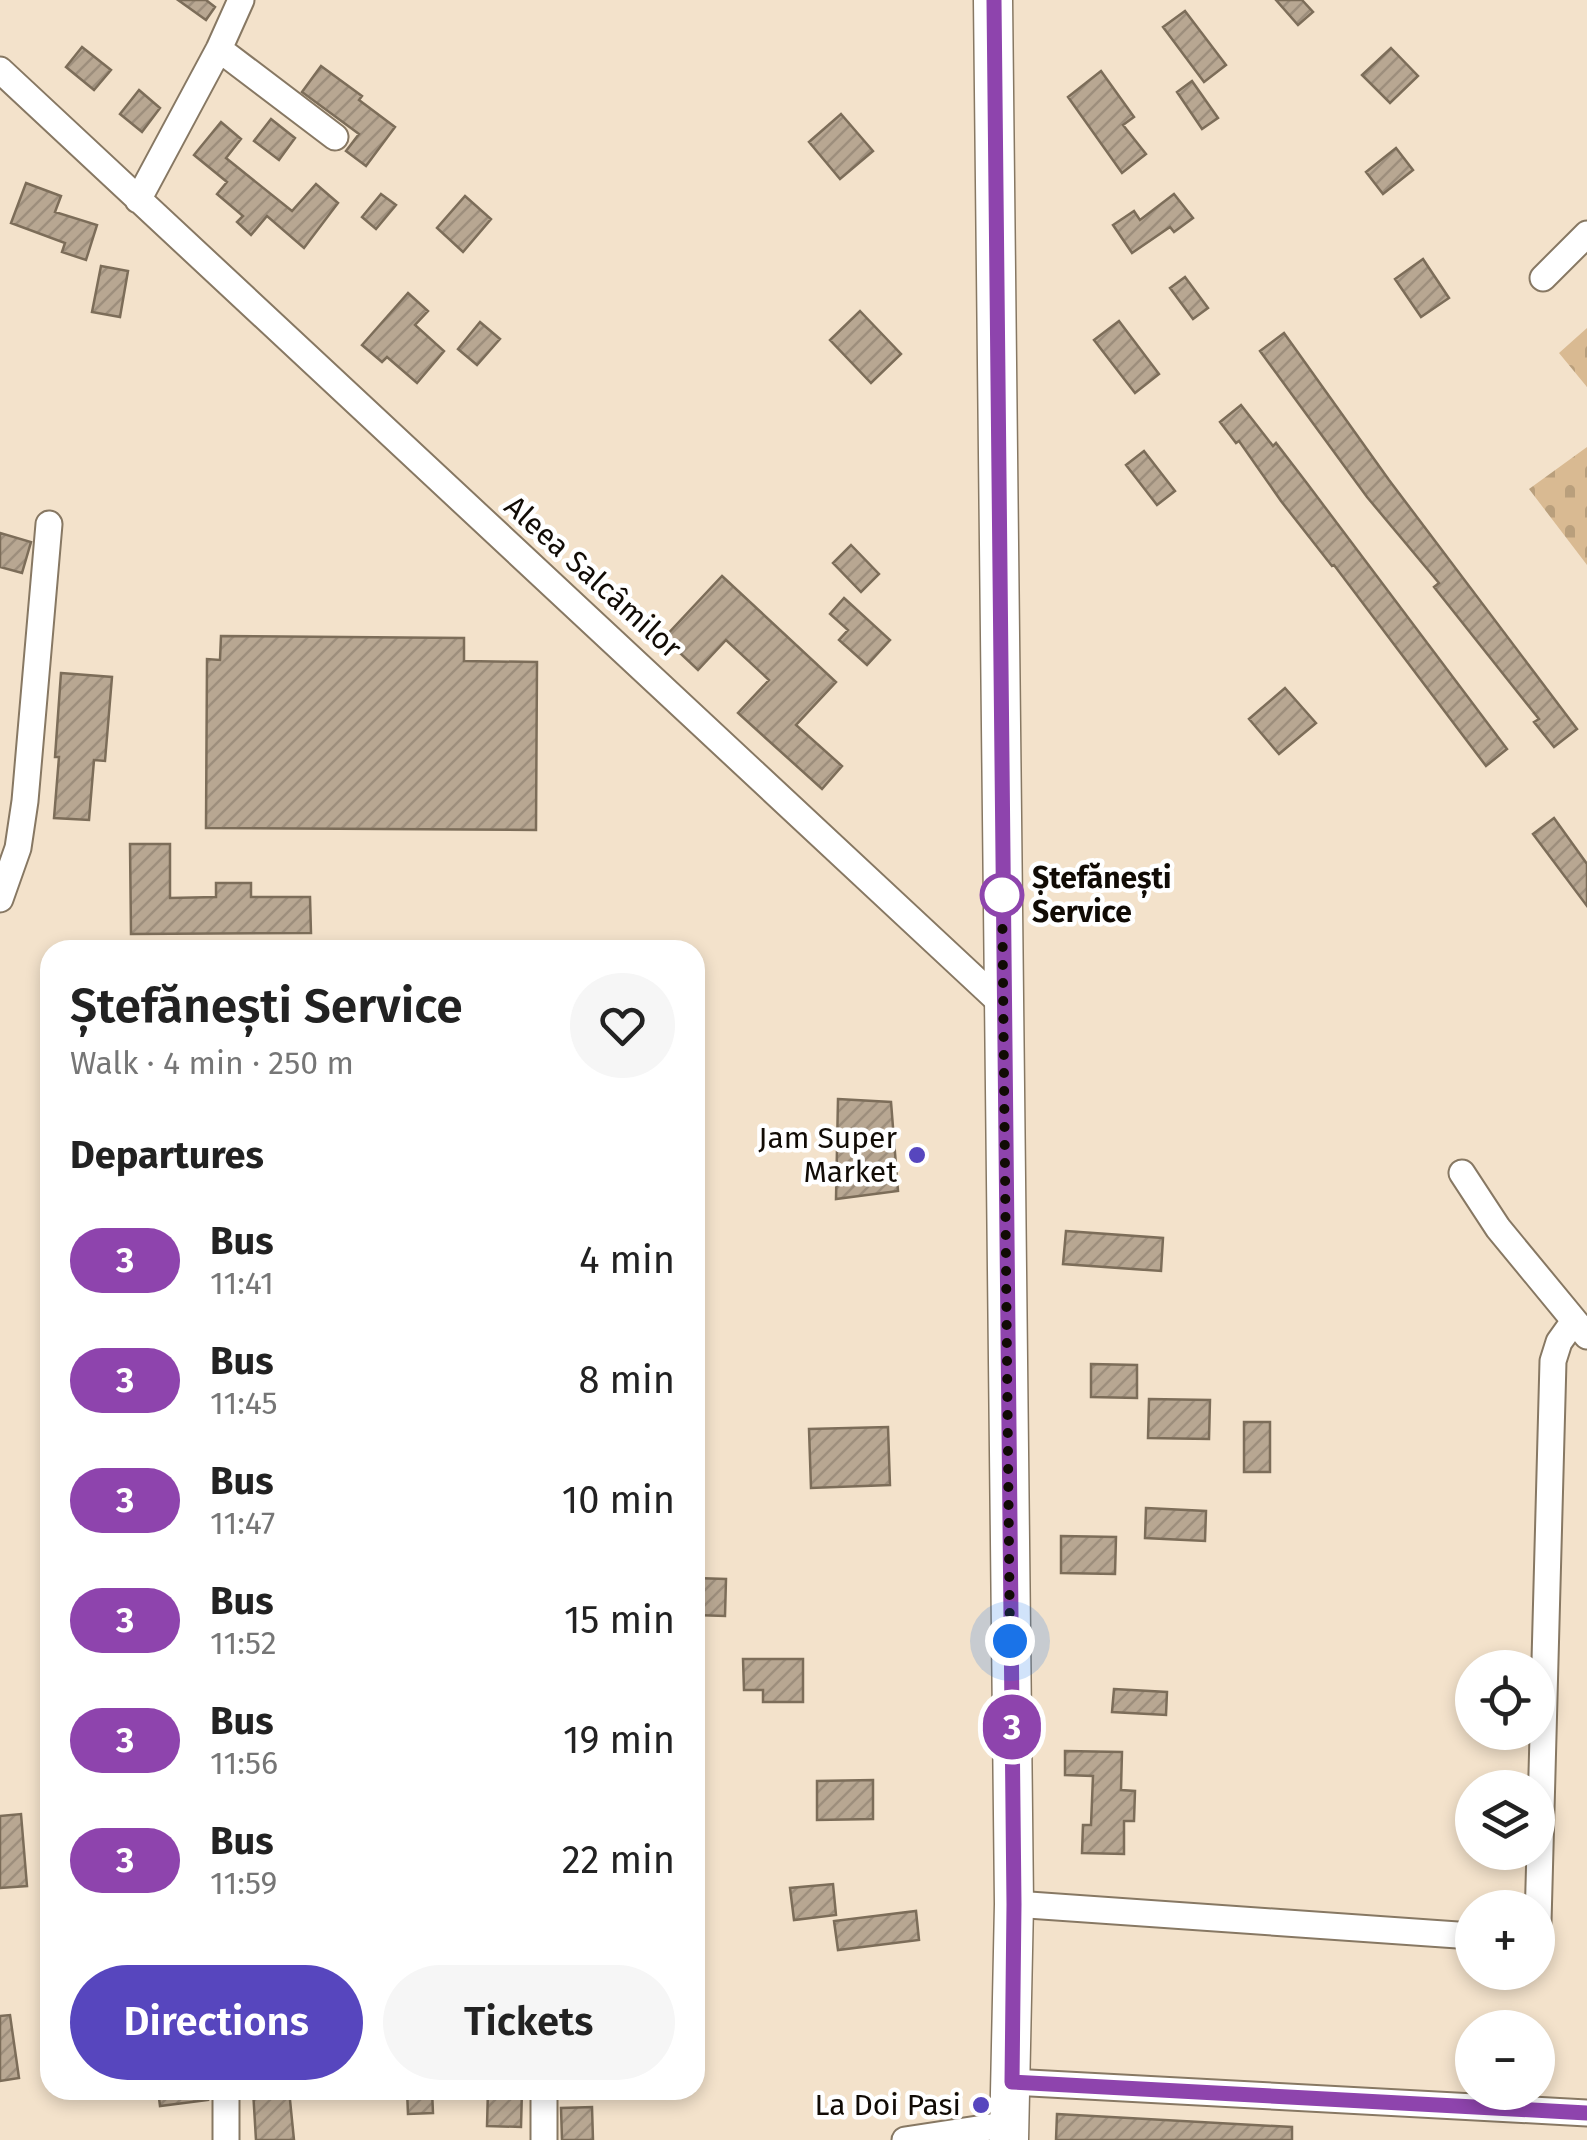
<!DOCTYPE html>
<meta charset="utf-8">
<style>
body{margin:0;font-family:"Fira Sans",sans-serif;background:#f6f6f6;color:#222;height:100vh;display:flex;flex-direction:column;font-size:38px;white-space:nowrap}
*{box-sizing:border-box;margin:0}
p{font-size:32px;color:#767676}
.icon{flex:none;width:55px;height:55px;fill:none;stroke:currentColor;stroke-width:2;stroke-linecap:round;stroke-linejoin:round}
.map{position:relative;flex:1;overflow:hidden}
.details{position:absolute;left:40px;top:940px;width:665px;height:1160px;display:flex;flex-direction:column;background:#fff;border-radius:30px;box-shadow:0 5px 15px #0003}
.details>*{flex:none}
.badge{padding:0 20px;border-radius:32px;font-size:35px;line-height:65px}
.buttons{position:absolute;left:1455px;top:1650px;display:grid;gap:20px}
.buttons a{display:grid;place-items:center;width:100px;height:100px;border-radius:50%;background:#fff;box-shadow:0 5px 15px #0003;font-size:50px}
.you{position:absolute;width:50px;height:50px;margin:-25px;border:8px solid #fff;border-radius:50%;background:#1a73e8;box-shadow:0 0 0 15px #1a73e833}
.map>.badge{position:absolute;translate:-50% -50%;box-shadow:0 0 0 5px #fff}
h2{padding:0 30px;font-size:38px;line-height:90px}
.round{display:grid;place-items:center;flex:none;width:105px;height:105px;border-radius:52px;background:#f6f6f6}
.head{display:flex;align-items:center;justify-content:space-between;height:170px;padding:0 30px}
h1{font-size:48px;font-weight:600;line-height:75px}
.cta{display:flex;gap:20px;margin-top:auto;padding:20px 30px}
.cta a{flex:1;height:115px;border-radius:60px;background:#5746be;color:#fff;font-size:40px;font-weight:600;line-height:115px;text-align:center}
.cta a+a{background:#f6f6f6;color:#222}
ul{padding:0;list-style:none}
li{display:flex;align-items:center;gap:30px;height:120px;padding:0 30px}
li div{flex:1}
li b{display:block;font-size:38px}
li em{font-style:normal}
li .badge{min-width:110px;font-weight:700;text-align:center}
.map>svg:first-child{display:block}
.cemetery{fill:url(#cemetery-stones)}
.building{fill:url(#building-hatch);stroke:#7c6d59;stroke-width:2.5}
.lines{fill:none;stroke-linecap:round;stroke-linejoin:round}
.street-casing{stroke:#877863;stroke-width:29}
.primary-casing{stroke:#877863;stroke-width:41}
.street{stroke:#fff;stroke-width:25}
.primary{stroke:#fff;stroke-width:38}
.line-casing{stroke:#fff;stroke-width:22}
.line{stroke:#8e44ad;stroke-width:15}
.walk{stroke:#110b05;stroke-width:10;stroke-dasharray:0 18}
.stop-dot{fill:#fff;stroke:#8e44ad;stroke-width:5}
.poi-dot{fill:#5746be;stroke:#fff;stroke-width:4}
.labels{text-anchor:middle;stroke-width:9;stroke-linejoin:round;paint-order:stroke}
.street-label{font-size:30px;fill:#110b05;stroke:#fff}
.stop-label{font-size:30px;font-weight:bold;fill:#110b05;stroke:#fff;text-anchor:start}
.poi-label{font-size:30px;fill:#110b05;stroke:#fff;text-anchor:end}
</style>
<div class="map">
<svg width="1587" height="2140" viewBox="0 0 1587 2140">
<defs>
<pattern id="cemetery-stones" width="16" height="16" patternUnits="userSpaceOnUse" patternTransform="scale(2.5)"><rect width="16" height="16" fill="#d9ba92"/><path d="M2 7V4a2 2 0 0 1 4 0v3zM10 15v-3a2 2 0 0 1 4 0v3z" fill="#b99f7c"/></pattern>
<pattern id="building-hatch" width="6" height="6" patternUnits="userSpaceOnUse" patternTransform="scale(2.5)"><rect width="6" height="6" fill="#b8a792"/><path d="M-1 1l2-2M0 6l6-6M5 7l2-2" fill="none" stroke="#9d8e7c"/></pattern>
</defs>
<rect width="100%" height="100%" fill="#f3e2cb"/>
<!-- cemetery -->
<path class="cemetery" d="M1587 328V387L1559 353Z
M1587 447V565L1529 489Z"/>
<!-- building -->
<path class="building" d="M178 0H206L215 7 206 20Z
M1276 0H1302L1313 12 1298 25Z
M1185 11 1226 65 1204 82 1163 27Z
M82 47 111 70 94 90 66 67Z
M1391 48 1418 76 1390 103 1362 75Z
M321 66 362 96 359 100 395 127 366 166 346 151 359 134 302 92Z
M1101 71 1134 117 1123 125 1146 154 1122 173 1068 97Z
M1192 81 1218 118 1202 129 1177 92Z
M139 90 160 108 142 132 120 114Z
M841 114 873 151 840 179 809 142Z
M271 119 295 138 279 160 254 141Z
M221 122 241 139 226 158 292 211 316 184 338 203 304 248 267 216 251 235 237 222 243 216 217 194 227 182 194 155Z
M1396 148 1413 170 1383 194 1366 172Z
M26 183 61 196 55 212 97 225 86 260 62 252 65 243 11 223Z
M381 194 396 205 376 229 362 217Z
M1174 194 1193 218 1174 232 1170 227 1132 253 1113 225 1134 211 1140 220Z
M465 196 491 219 463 252 437 228Z
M1423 259 1449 298 1421 317 1395 279Z
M101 266 128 271 120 317 92 312Z
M1185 277 1208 308 1193 319 1170 288Z
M408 293 428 311 415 325 444 351 417 383 387 357 382 362 362 345Z
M860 311 901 354 871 383 830 340Z
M1119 321 1159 374 1135 393 1094 340Z
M480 322 500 339 477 365 458 349Z
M1284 333 1389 480 1577 729 1554 747 1534 722 1539 719 1434 587 1439 583 1367 497 1260 351Z
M1241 405 1273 446 1276 443 1306 482 1507 749 1486 766 1334 565 1332 566 1281 501 1239 441 1236 443 1220 422Z
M1144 451 1175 491 1157 505 1126 465Z
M0 533 31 542 22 573 0 567Z
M851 545 879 574 861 592 833 563Z
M722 576 836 682 796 725 842 766 822 789 738 713 769 680 726 640 698 670 664 638Z
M844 598 890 640 867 665 839 640 848 630 830 614Z
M221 636 464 638V661L537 662 536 830 206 828 207 659 220 660Z
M61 673 112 677 105 761 94 760 89 820 54 818 59 757H55Z
M1285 688 1316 723 1279 754 1249 719Z
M1554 818 1587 864V906L1533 834Z
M130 844H170V898L216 897V883H251V897H310L311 933 131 934Z
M838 1099 891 1102 898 1191 836 1199Z
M1066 1231 1163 1238 1161 1271 1063 1264Z
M1091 1364 1137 1365V1398L1091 1397Z
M1149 1399 1210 1400 1209 1439 1148 1438Z
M1244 1422H1270V1472H1244Z
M888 1427 890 1485 811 1488 809 1429Z
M1146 1508 1206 1511 1205 1541 1145 1538Z
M1061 1536 1116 1537 1115 1574 1061 1573Z
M695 1578 726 1579 725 1616 695 1615Z
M743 1659H803V1702H763V1690H744Z
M1114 1689 1167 1692 1166 1715 1112 1712Z
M1065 1751 1122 1752 1121 1790 1135 1791 1134 1821H1124V1854L1082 1853 1083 1825H1091L1093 1776 1065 1775Z
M873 1780V1819L817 1820V1781Z
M21 1814 27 1886 0 1888V1816Z
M833 1884 836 1915 794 1920 790 1888Z
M916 1911 919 1940 838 1950 834 1921Z
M10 2015 19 2078 0 2081V2016Z
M158 2090H207L208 2100 160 2106Z
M253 2090H289L294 2140H256Z
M407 2090H432L433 2113 408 2114Z
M488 2090H522L521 2127 487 2126Z
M592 2107 593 2140H562L561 2108Z
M1057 2114 1292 2127V2140H1056Z"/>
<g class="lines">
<!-- street casing -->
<g class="street-casing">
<path id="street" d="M219 49 335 137
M0 70 1003 1005
M138 200 219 49 241 0
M1543 278 1587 234
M0 899 18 848 25 801 49 524
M1462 1173 1498 1228 1587 1336
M1014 1904 1472 1936
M1538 1923 1553 1361 1559 1342 1574 1321
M1012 2082 1587 2113
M226 2140V2090
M544 2140V2090
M905 2140 1010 2124"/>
</g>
<!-- primary casing -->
<g class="primary-casing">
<path id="primary" d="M993 0 1014 1904 1009 2140"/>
</g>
<!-- street -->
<use href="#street" class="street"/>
<!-- primary -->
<use href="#primary" class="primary"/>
</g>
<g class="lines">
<!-- line casing -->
<g class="line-casing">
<path id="line" d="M994 0 1014 1904 1012 2082 1587 2113"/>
</g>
<!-- line -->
<use href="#line" class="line"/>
<!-- walk -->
<path class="walk" d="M1002 895V885L1010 1641"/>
</g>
<!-- markers -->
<circle class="stop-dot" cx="1002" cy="895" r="20"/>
<g class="poi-dot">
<circle cx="917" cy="1155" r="10"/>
<circle cx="981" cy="2105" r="10"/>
</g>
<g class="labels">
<!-- street labels -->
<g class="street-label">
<text transform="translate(593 577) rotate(42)" y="10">Aleea Salcâmilor</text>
</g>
<!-- stop labels -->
<g class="stop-label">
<text x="1032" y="888">Ștefănești<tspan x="1032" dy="34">Service</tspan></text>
</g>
<!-- poi labels -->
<g class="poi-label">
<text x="897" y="1148">Jam Super<tspan x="897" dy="34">Market</tspan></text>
<text x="961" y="2115">La Doi Pasi</text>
</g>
</g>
</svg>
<div class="buttons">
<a><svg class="icon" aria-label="locate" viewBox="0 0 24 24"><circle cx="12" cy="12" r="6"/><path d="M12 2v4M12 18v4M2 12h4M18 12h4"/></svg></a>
<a><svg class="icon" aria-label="layers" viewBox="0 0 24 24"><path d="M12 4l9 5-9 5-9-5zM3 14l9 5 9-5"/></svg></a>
<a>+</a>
<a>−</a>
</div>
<div class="you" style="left:1010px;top:1641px"></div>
<b class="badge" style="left:1012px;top:1727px;background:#8e44ad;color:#fff">3</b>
<section class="details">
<div class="head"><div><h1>Ștefănești Service</h1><p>Walk · 4 min · 250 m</p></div><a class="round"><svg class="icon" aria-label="heart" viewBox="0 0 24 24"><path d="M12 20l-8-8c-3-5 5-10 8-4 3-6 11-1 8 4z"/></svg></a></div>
<h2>Departures</h2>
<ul>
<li><span class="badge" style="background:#8e44ad;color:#fff">3</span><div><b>Bus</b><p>11:41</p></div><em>4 min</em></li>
<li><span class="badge" style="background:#8e44ad;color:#fff">3</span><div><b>Bus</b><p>11:45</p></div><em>8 min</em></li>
<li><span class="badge" style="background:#8e44ad;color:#fff">3</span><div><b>Bus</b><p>11:47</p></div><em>10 min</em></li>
<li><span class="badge" style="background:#8e44ad;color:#fff">3</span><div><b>Bus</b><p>11:52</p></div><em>15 min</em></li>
<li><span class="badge" style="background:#8e44ad;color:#fff">3</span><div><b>Bus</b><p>11:56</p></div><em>19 min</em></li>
<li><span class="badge" style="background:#8e44ad;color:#fff">3</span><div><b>Bus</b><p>11:59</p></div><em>22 min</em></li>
</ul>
<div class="cta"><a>Directions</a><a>Tickets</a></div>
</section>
</div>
